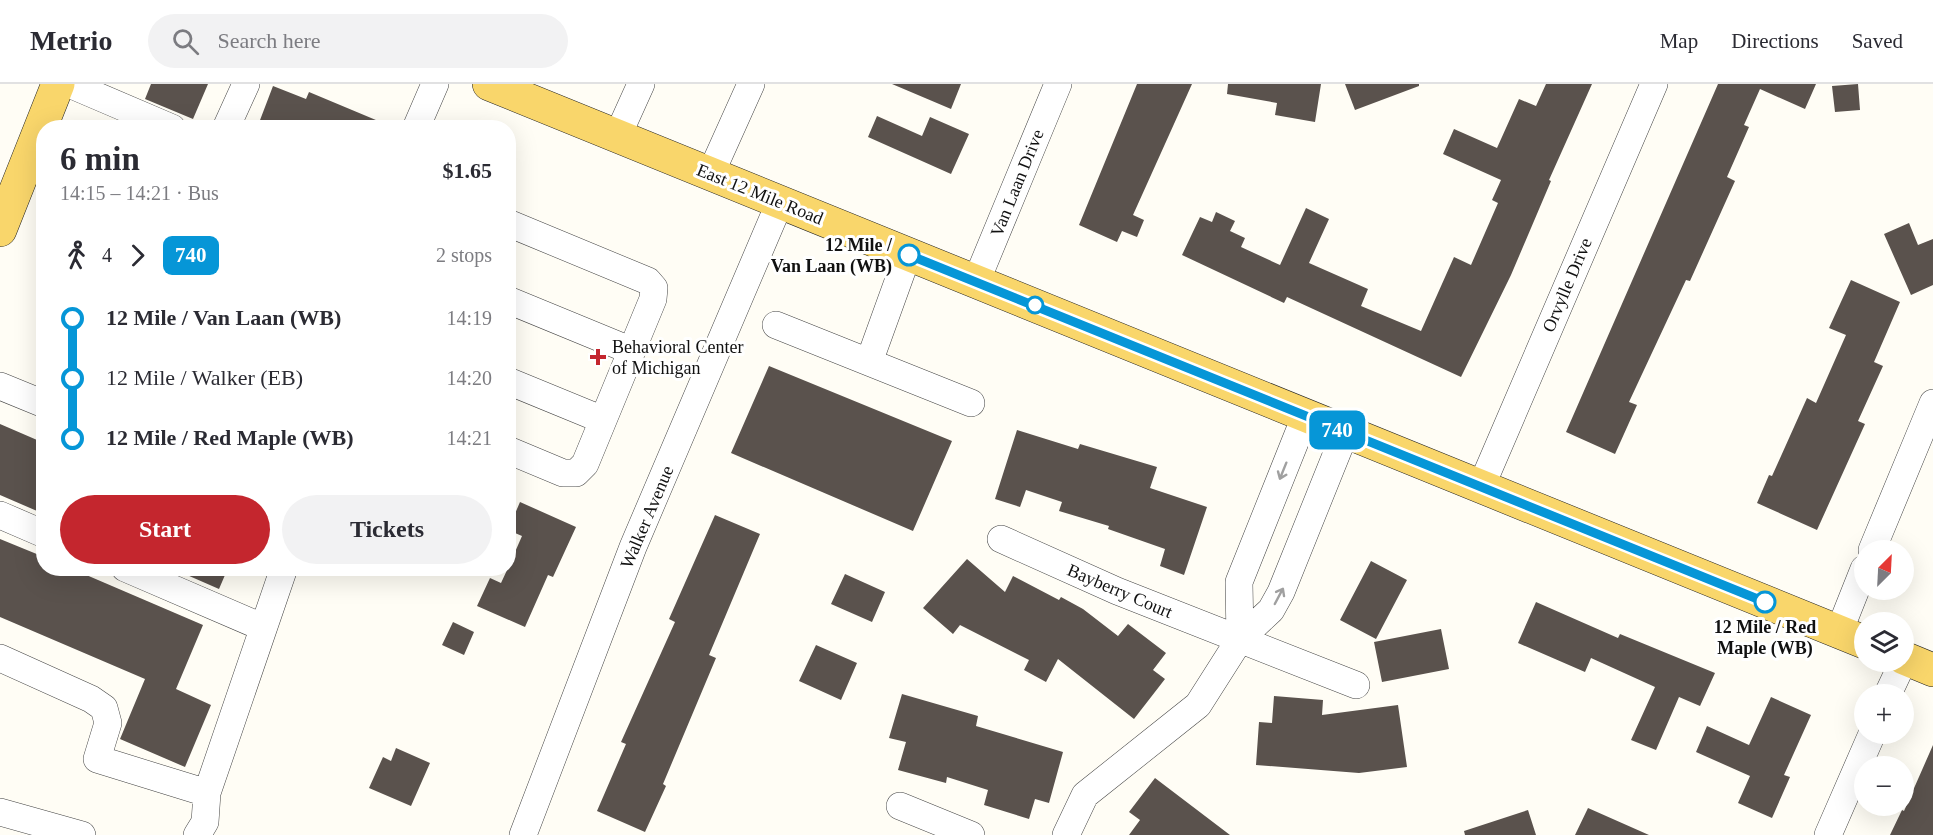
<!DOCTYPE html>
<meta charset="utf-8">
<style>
body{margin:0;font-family:Georgia,serif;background:#f2f2f3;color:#2b2b33;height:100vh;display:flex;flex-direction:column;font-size:22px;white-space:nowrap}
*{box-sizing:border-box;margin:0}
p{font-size:20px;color:#7c7c81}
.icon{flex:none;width:33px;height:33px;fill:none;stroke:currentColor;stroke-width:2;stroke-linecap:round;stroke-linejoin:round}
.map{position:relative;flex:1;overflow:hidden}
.side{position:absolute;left:36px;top:36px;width:480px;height:456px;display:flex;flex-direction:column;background:#fff;border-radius:24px;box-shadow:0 6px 24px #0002}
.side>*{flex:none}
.badge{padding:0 12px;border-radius:9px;font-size:21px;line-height:39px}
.needle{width:39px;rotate:24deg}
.controls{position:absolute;left:1854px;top:456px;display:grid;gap:12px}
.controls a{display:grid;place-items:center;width:60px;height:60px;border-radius:50%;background:#fff;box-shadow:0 6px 24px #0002;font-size:30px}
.map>.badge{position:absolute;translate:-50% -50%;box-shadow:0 0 0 3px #fff}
.legs{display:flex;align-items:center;gap:9px;height:66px;padding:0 24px;font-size:20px}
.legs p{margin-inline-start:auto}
.summary{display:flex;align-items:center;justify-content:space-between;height:102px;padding:0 24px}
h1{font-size:33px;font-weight:600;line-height:45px}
.button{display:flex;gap:12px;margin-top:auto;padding:12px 24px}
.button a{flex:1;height:69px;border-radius:36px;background:#c4262e;color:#fff;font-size:24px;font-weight:600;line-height:69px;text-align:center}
.button a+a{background:#f2f2f3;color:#2b2b33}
ul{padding:0 24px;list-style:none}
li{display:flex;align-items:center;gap:21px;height:60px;font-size:22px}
li i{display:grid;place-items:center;width:9px;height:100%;margin:0 8px;background:currentColor}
li i::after{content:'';width:15px;height:15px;margin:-8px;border:4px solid;border-radius:50%;background:#fff}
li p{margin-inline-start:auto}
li:first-child i{background:linear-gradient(#0000 50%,currentColor 0)}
li:last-child i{background:linear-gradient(currentColor 50%,#0000 0)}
header{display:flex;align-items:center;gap:36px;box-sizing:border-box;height:84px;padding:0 30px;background:#fff;border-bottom:2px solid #e1e1e2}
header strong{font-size:28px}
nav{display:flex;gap:33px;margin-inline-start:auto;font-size:21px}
.search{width:420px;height:54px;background:#f2f2f3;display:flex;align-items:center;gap:15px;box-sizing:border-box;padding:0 21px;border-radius:33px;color:#7c7c81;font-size:22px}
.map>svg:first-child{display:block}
.building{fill:#5a524d}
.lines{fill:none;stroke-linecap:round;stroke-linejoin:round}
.minor-casing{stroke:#444;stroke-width:28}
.major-casing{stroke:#222;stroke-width:34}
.minor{stroke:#fff;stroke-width:27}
.major{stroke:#f9d66b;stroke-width:33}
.oneway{stroke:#a0a0a0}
.line-1-casing{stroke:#fff;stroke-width:14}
.line-1{stroke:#0696d7;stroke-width:9}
.stop-1-dot{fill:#fff;stroke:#0696d7;stroke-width:3}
.poi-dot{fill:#c4262e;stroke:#fff;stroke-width:2}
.labels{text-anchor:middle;stroke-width:6;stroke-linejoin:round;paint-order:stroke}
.street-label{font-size:18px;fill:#111;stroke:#fff}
.stop-label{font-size:18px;font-weight:bold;fill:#111;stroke:#fff;text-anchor:end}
.poi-label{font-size:18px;fill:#111;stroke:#fff;text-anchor:start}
</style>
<header>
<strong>Metrio</strong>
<div class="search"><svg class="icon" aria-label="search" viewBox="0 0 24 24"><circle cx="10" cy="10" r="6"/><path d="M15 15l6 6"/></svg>Search here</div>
<nav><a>Map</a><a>Directions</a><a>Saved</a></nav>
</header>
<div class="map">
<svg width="1933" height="751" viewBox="0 0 1933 751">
<rect width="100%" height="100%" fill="#fffdf5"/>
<!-- building -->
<path class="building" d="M151 0H208L193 35 145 15Z
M892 0H961L951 25Z
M1137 0H1192L1133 131 1144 136 1137 153 1122 147 1117 158 1079 141Z
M1228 0H1321L1315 38 1275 31 1277 19 1227 10Z
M1345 0H1419V2L1355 26Z
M1546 0H1592L1549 96 1551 97 1511 191 1461 293 1287 213 1284 219 1182 171 1200 133 1212 138 1216 128 1235 137 1230 147 1245 154 1241 163 1280 181 1306 124 1329 135 1309 179 1368 205 1361 222 1421 247 1454 173 1471 181 1498 119 1492 116 1501 96 1443 70 1454 45 1497 64 1519 15 1536 22Z
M1718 0H1816L1805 25 1760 5 1744 41 1749 43 1727 93 1735 97 1690 197 1686 196 1629 318 1637 321 1615 370 1566 348Z
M1858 0 1860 26 1835 28 1832 2Z
M273 2 306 15 309 8 395 44H257Z
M877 32 922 52 930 33 969 50 951 90 868 53Z
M1909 139 1918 161 1933 155V201L1911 211 1884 150Z
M1851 196 1900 218 1874 278 1883 282 1858 337 1865 340 1817 446 1757 419 1769 391 1772 392 1807 314 1816 319 1846 251 1829 244Z
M769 282 952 357 913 447 731 369Z
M0 340 44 359V430L0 411Z
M1017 346 1078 365 1080 360 1157 383 1150 404 1207 423 1184 491 1160 482 1165 465 1108 445 1109 442 1059 427 1062 418 1026 406 1020 423 995 415Z
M520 418 576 443 553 493 548 491 525 543 477 522 490 494 501 499 508 484 522 452 508 446Z
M715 431 760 450 709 571 716 574 663 700 666 702 645 748 597 727 626 660 621 658 675 538 669 535Z
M0 455 44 473V484H70L203 541 176 605 211 621 185 683 120 655 145 595 0 533Z
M967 475 1005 508 1013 492 1059 516 1061 513 1083 525 1118 552 1128 540 1166 569 1153 586 1165 595 1134 635 1058 575 1046 598 1024 586 1029 576 960 541 953 550 923 524Z
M1371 477 1407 496 1376 555 1340 536Z
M171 484H228L219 505Z
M845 490 885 508 872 538 831 520Z
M1536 518 1618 554 1620 550 1715 589 1700 622 1679 613 1656 666 1631 656 1655 603 1591 574 1585 588 1518 559Z
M453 538 474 548 464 571 442 561Z
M1441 545 1449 585 1382 598 1374 558Z
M816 561 857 579 841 616 799 597Z
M902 610 978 632 976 642 1063 668 1049 719 1035 715 1029 735 984 721 988 706 947 693 946 699 898 686 906 658 889 654Z
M1274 612 1323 616 1322 631 1398 621 1407 683 1359 689 1256 681 1259 638 1272 639Z
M1771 613 1811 631 1784 691 1790 693 1772 734 1738 719 1750 692 1696 668 1707 642 1749 661Z
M1933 661V751H1890L1902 726 1904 727Z
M396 664 430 679 411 722 369 704 383 673 391 677Z
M1155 694 1230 751H1129L1140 736 1129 728Z
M1588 724 1649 751H1575Z
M1528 726 1536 751H1465L1464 747Z"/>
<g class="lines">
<!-- minor casing -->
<g class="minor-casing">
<path id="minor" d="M69 0 172 44
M226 44 246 0
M416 44 435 0
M618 51 641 0
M711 89 751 0
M508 139 648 197 654 204 653 215 585 380 576 389H563L508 366
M976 198 1058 0
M508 216 632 267
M776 241 971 319
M869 278 908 170
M508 297 603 336
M0 302 44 320
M1481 403 1654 0
M0 431 44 450
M1001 455 1117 507 1356 601
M1872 466 1933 319
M125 484 262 543
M1839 548 1864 485
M1240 555 1239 498 1305 333
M0 574 91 615 104 624 108 639 97 675 207 709 284 484
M1888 610 1903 578
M900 722 971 751
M0 728 82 751
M197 751 205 738 207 709
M523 751 633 463 780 118
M1066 751 1085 711 1198 621 1240 555 1271 526 1281 508 1345 349
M1828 751 1872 650"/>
</g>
<!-- major casing -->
<g class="major-casing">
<path id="major" d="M489 0 1864 558
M0 146 58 0
M1904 574 1933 586"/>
</g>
<!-- minor -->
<use href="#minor" class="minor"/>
<!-- major -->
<use href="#major" class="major"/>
</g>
<!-- one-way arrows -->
<defs><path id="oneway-shaft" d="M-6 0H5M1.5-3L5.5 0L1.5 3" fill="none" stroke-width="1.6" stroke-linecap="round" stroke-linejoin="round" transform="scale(1.5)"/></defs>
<g class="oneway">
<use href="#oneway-shaft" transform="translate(1283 387) rotate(112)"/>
<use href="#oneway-shaft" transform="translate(1279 512) rotate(-62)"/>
</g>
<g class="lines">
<!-- line-1 casing -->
<g class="line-1-casing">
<path id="line-1" d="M909 171 1765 518"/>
</g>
<!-- line-1 -->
<use href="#line-1" class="line-1"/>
</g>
<!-- markers -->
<g class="stop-1-dot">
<circle cx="909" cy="171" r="10"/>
<circle cx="1035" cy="221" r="8"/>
<circle cx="1765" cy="518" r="10"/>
</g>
<path class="poi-dot" d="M595 264h6v6h6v6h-6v6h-6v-6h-6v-6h6z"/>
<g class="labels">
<!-- street labels -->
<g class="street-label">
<text transform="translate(1017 99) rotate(-68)" y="6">Van Laan Drive</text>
<text transform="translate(760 110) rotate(22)" y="6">East 12 Mile Road</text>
<text transform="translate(1567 201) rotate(-67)" y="6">Orvylle Drive</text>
<text transform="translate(647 433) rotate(-67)" y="6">Walker Avenue</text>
<text transform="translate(1120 507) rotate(23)" y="6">Bayberry Court</text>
</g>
<!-- stop labels -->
<g class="stop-label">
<text x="892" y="167">12 Mile /<tspan x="892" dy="21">Van Laan (WB)</tspan></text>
<text x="1765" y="549" text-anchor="middle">12 Mile / Red<tspan x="1765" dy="21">Maple (WB)</tspan></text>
</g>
<!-- poi labels -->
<g class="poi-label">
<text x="612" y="269">Behavioral Center<tspan x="612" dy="21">of Michigan</tspan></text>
</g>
</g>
</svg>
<div class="controls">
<a><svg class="needle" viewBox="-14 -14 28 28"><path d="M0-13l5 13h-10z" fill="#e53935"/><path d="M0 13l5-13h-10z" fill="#7c7c81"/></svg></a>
<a><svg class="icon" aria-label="layers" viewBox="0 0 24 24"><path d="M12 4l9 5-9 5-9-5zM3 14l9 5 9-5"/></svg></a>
<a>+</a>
<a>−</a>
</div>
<b class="badge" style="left:1337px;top:346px;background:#0696d7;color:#fff">740</b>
<section class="side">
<div class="summary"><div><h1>6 min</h1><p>14:15 – 14:21 · Bus</p></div><b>$1.65</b></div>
<div class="legs"><svg class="icon" aria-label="walk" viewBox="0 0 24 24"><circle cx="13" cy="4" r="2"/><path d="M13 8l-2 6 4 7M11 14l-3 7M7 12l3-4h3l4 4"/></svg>4<svg class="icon" aria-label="forward" viewBox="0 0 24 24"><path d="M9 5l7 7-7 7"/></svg><b class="badge" style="background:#0696d7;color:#fff">740</b><p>2 stops</p></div>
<ul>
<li><i style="color:#0696d7"></i><b>12 Mile / Van Laan (WB)</b><p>14:19</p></li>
<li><i style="color:#0696d7"></i><span>12 Mile / Walker (EB)</span><p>14:20</p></li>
<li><i style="color:#0696d7"></i><b>12 Mile / Red Maple (WB)</b><p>14:21</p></li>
</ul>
<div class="button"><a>Start</a><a>Tickets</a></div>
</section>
</div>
